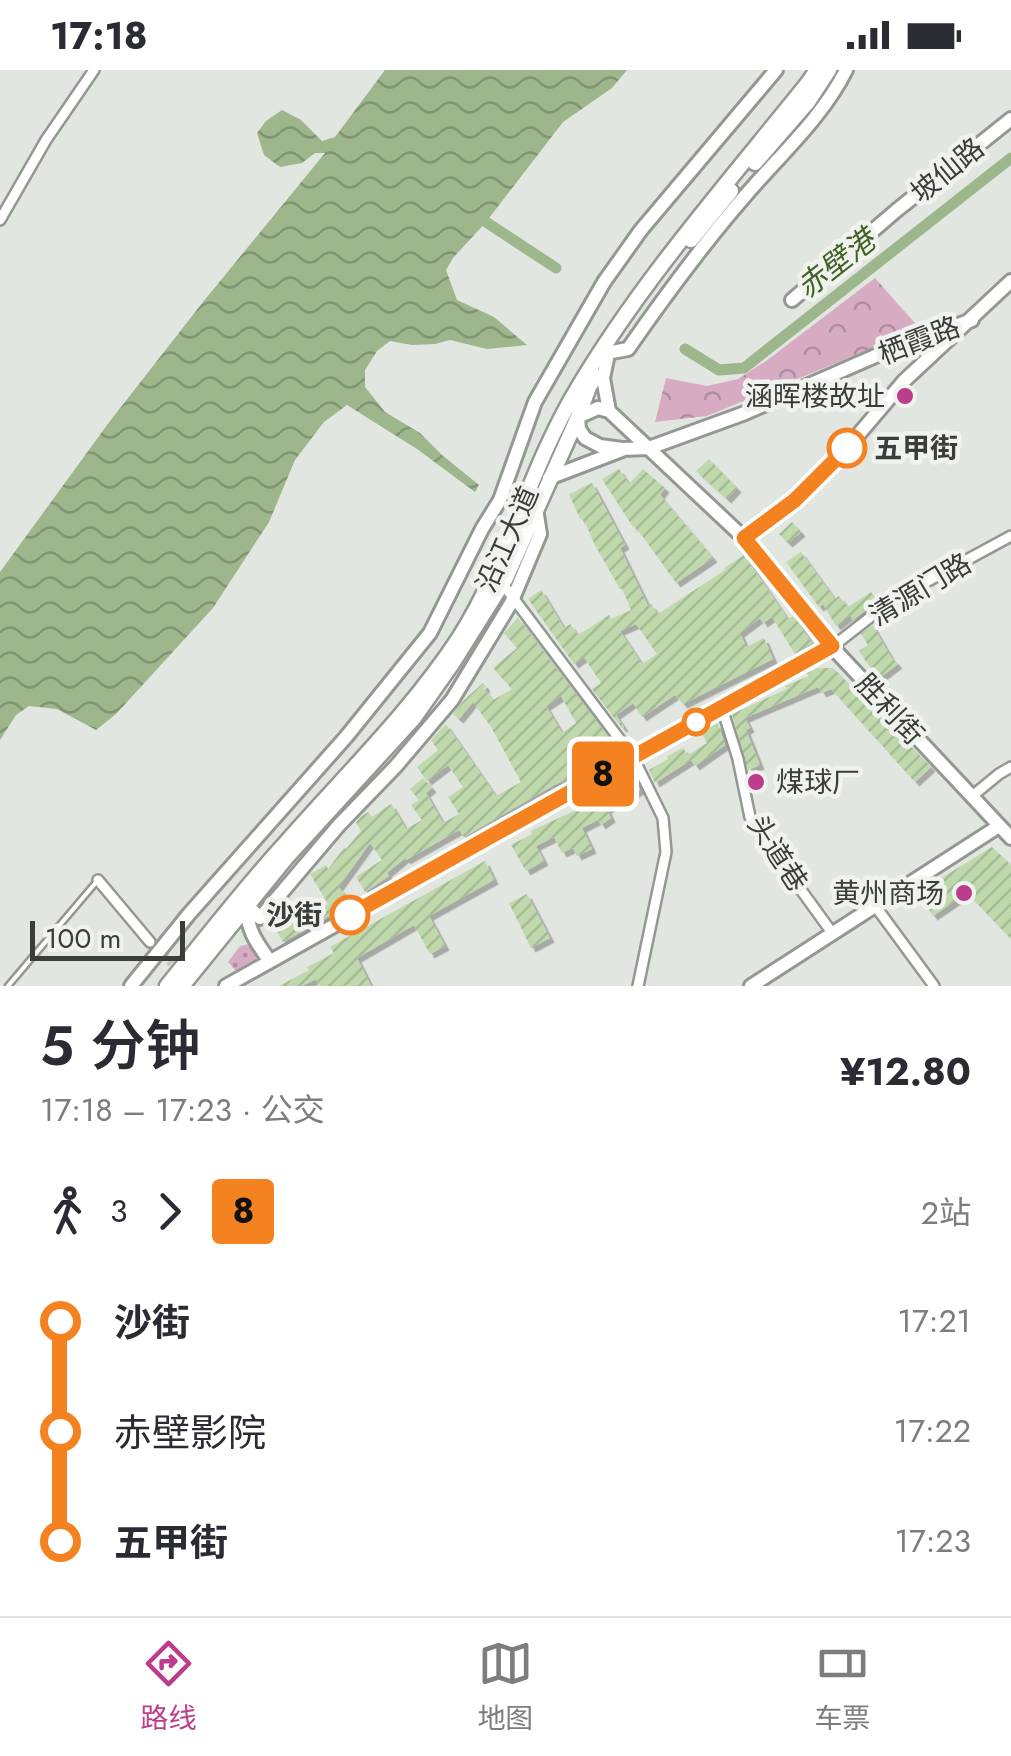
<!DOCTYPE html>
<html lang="zh">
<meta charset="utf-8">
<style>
body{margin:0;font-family:Jost,"Noto Sans SC",sans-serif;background:#f7f7f7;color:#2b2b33;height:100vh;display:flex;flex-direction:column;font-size:38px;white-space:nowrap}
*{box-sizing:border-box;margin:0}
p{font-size:32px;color:#7c7c81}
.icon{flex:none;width:55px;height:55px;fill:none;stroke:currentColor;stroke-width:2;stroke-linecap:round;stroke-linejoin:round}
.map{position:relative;height:916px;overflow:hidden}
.side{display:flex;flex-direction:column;background:#fff;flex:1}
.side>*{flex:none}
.badge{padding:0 20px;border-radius:8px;font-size:35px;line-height:65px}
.scale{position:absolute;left:30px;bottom:25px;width:155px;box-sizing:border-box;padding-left:10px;border:5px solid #3b3d3a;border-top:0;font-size:28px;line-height:35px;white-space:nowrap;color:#3b3d3a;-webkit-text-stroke:8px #f0f3ed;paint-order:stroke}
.map>.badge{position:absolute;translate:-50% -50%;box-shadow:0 0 0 5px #fff}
.legs{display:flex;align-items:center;gap:15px;height:110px;padding:0 40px;font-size:32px}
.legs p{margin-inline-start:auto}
.headline{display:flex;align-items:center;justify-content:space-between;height:170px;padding:0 40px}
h1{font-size:55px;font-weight:600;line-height:75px}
ul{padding:0 40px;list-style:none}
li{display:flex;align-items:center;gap:35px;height:110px;font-size:38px}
li i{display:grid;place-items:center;width:15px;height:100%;margin:0 12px;background:currentColor}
li i::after{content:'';width:25px;height:25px;margin:-12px;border:8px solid;border-radius:50%;background:#fff}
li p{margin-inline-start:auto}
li:first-child i{background:linear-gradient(#0000 50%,currentColor 0)}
li:last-child i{background:linear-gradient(currentColor 50%,#0000 0)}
.status{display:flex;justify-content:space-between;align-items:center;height:70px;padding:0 50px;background:#fff;direction:ltr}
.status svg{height:28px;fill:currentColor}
.menu{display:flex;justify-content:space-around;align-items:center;height:140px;border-top:2px solid #e1e1e2;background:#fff;font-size:28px;color:#7c7c81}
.menu a{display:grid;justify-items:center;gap:5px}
.menu .selected{color:#bc3d8b}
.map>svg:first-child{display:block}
.grass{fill:url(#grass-dots)}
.park{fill:url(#park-crowns)}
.water{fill:url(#water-waves)}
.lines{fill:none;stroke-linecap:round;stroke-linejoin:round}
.canal{stroke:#9db68b;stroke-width:11}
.building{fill:url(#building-hatch);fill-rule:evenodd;filter:url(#shadow)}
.street-tunnel{stroke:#c1c4bf;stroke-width:9;stroke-dasharray:9 4.5;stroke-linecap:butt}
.lane-casing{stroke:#949892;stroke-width:9}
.street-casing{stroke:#949892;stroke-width:14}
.secondary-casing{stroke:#949892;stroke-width:18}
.primary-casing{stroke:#949892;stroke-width:19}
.lane{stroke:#fff;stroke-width:4}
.street{stroke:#fff;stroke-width:9}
.secondary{stroke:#fff;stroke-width:12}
.primary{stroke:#fff;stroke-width:14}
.line-1-casing{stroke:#fff;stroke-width:22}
.line-1{stroke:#f58220;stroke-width:15}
.poi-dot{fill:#bc3d8b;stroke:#f0f3ed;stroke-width:4}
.stop-1-dot{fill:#fff;stroke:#f58220;stroke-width:5}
.labels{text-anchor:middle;stroke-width:9;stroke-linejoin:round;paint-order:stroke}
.street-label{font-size:28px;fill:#3b3d3a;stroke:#f0f3ed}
.poi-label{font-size:28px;fill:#3b3d3a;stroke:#f0f3ed;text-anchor:end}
.stop-label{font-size:28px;font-weight:bold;fill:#3b3d3a;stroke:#f0f3ed;text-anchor:start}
.water-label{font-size:30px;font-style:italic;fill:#416125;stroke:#f0f3ed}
</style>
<div class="status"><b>17:18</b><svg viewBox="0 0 49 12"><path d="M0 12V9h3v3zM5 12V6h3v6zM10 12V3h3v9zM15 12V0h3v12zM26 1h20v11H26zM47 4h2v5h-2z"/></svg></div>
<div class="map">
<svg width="1011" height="916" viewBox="0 0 1011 916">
<defs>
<pattern id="grass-dots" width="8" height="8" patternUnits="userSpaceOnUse" patternTransform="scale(2.5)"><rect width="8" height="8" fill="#d7acc2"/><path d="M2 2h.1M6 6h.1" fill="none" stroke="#b08d9f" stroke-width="1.8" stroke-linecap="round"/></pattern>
<pattern id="park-crowns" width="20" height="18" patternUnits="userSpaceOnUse" patternTransform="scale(2.5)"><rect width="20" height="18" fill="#d7acc2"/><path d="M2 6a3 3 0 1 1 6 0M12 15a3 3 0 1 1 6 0" fill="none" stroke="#b08d9f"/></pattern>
<pattern id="water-waves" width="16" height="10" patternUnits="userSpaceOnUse" patternTransform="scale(2.5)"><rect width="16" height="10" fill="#9db68b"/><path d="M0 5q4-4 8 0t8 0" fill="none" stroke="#819573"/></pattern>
<pattern id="building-hatch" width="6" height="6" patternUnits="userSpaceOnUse" patternTransform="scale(2.5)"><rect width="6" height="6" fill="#bfd9ad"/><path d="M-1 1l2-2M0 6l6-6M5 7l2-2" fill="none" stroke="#a5bb96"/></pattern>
<filter id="shadow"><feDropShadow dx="4.5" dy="4.5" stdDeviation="0" flood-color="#0004"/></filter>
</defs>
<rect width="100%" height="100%" fill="#e2e6e0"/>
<!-- grass -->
<path class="grass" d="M249 874 259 883 253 893 237 902 228 892 240 876Z"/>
<!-- park -->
<path class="park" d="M875 208 922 261 887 272 707 346 655 352 666 308 707 316 738 309 766 291Z"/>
<!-- water -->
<path class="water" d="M385 0H627L612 18 563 52 486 152 453 188 446 200 457 230 494 247 527 275 487 279 450 270 435 274 412 275 390 271 377 281 365 300V317L385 342 420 363 442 385 479 415 475 422 417 379 347 335 324 352 295 390 269 452 213 538 116 644 96 660 57 639 29 636 16 645 0 670V502L110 351 203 232 325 83H315L302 93 280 97 264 85 257 63 266 51 282 40 301 50 322 71 335 67Z"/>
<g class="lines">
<!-- canal -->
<path class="canal" d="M486 152 556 198
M685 279 719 300 744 298 1011 88"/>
</g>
<!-- building -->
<path class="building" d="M709 389 737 418 727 429 696 401Z
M619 399 629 414 643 399 665 418 660 425 713 488 676 513 643 467 634 456 633 457 602 409Z
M592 413 625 475 620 478 648 536 651 534 658 544 725 500 724 498 744 485 788 549 794 546 812 573 795 584 772 547 763 553 760 548 740 563 746 577 764 568 773 589 683 634 675 625 642 647 633 633 616 645 624 657 622 658 592 619 601 613 584 587 574 594 528 529 541 520 564 558 570 554 578 565 609 545 611 549 631 540 622 518 620 519 596 477 583 448 580 449 569 424ZM636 554 657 584 642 594 620 561Z
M792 452 801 462 788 473 779 464Z
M801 482 835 529 839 526 848 537 871 522 877 531 853 550 850 545 836 556 823 534 819 537 786 492Z
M886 545 873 556 891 587 898 594 878 609 859 581 868 575 861 564Z
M518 548 618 680 602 692 552 716 464 767 459 760 406 790 405 788 387 803 389 806 365 822 356 807 382 790 370 773 337 819 340 818 350 834 283 872 271 851 285 843 292 855 328 834 310 804 326 795 328 799 344 778 346 779 361 761 356 752 360 747 368 742 372 747 391 734 406 759 422 750 411 735 419 730 410 719 423 708 432 718 426 723 443 753 459 744 448 727 463 717 448 695 427 711 417 697 438 680 431 670 446 654 496 726 521 712 491 657 473 632 459 649 453 644 464 630 483 613 486 617 484 619 493 630 512 619 493 598 517 578 504 563ZM561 626 576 653 562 663 546 636Z
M818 598H833L931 697 915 712 831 619 822 623 818 617 745 648 750 658 746 660 760 695 748 700 732 644 787 619 785 616 809 606 807 603Z
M718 653 725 675 695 696 688 685 707 673 701 662Z
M683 678 691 690 655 713 649 700 668 689 667 686Z
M632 704 640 720 607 739 611 748 601 755 598 750 582 758 592 779 577 786 573 778 562 783 554 767 536 776 544 791 526 801 511 775 532 764 531 761 580 738Z
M992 777 1011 795V869L967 823 933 846 917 823Z
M485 791 494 810 429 846 445 876 430 884 414 855 357 888 371 916H319L316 909 302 916H279L309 900 307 897 334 883 330 877Z
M527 824 550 868 531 878 509 833Z"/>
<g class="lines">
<!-- street-tunnel -->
<path class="street-tunnel" d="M150 872 172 893"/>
<!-- lane casing -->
<g class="lane-casing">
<path id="lane" d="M8 916 98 810"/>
</g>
<!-- street casing -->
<g class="street-casing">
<path id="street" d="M0 150 46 70 94 0
M502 513 633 687 663 748 666 782 638 916
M832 577 891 531 1011 466
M722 638 738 689 750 747 767 773 833 864
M971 727 999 704 1011 697
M98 810 150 872
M876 837 934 916"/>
</g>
<!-- secondary casing -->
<g class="secondary-casing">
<path id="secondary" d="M792 230 897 140 1011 49
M972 250 889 280 745 343 649 378 622 379 600 376 585 368 579 359 578 347 598 338 609 341 744 468 832 577 1011 768
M612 282 628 279C665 226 703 174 745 126 779 86 822 48 846 0
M607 289 603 308 609 341
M549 408 622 380
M744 468 795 429 847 378 904 311 1011 211
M247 835 260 848 339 755 396 696 452 630 511 533 540 464 536 439
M247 835C246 858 256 872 269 890
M131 916 189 844 346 667 430 563 482 459 500 430 535 332 604 212 641 160 776 0
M226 916 832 577
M751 916 999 756"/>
</g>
<!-- primary casing -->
<g class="primary-casing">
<path id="primary" d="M755 93 808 32 829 0
M691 170 731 121
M167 916C205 869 242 821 283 776 343 707 409 644 459 568 508 491 529 400 576 321 642 210 727 114 808 13L817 0
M182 916 286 788 414 648 452 594 506 508 578 347 589 317 596 306"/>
</g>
<!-- lane -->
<use href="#lane" class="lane"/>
<!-- street -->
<use href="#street" class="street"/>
<!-- secondary -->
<use href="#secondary" class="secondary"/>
<!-- primary -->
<use href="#primary" class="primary"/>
</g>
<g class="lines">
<!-- line-1 casing -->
<g class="line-1-casing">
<path id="line-1" d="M350 845 832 576 744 468 795 430 847 378"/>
</g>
<!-- line-1 -->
<use href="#line-1" class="line-1"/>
</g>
<!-- markers -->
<g class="poi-dot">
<circle cx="905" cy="326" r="10"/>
<circle cx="756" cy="712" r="10"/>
<circle cx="964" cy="823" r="10"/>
</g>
<g class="stop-1-dot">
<circle cx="847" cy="378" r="18"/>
<circle cx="696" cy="652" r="12"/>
<circle cx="350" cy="845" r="18"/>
</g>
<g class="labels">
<!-- street labels -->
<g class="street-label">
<text transform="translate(947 100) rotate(-39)" y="10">坡仙路</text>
<text transform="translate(919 270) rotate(-21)" y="10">栖霞路</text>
<text transform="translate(507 469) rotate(-66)" y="10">沿江大道</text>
<text transform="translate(920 519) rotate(-31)" y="10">清源门路</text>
<text transform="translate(890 639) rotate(47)" y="10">胜利街</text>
<text transform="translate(778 783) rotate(57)" y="10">头道巷</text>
</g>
<!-- poi labels -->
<g class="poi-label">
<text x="885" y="336">涵晖楼故址</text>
<text x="776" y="722" text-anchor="start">煤球厂</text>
<text x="944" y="833">黄州商场</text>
</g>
<!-- stop labels -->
<g class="stop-label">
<text x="874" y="388">五甲街</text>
<text x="322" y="855" text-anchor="end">沙街</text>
</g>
<!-- water labels -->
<g class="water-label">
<text transform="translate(836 194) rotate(-38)" y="10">赤壁港</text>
</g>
</g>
</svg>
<div class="scale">100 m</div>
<b class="badge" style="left:603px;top:704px;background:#f58220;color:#111">8</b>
</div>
<section class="side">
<div class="headline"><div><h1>5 分钟</h1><p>17:18 – 17:23 · 公交</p></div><b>¥12.80</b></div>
<div class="legs"><svg class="icon" aria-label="walk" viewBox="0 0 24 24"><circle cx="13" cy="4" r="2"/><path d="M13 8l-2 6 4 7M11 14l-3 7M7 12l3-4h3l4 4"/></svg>3<svg class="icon" aria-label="forward" viewBox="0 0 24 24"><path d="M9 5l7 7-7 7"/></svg><b class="badge" style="background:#f58220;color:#111">8</b><p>2站</p></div>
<ul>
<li><i style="color:#f58220"></i><b>沙街</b><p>17:21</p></li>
<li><i style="color:#f58220"></i><span>赤壁影院</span><p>17:22</p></li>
<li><i style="color:#f58220"></i><b>五甲街</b><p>17:23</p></li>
</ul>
</section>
<nav class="menu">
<a class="selected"><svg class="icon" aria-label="directions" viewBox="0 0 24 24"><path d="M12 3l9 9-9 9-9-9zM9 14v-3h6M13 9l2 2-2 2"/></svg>路线</a>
<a><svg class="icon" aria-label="map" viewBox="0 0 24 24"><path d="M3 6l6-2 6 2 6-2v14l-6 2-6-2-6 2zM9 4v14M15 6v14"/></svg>地图</a>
<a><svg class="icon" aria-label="tickets" viewBox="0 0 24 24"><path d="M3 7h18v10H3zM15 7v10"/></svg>车票</a>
</nav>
